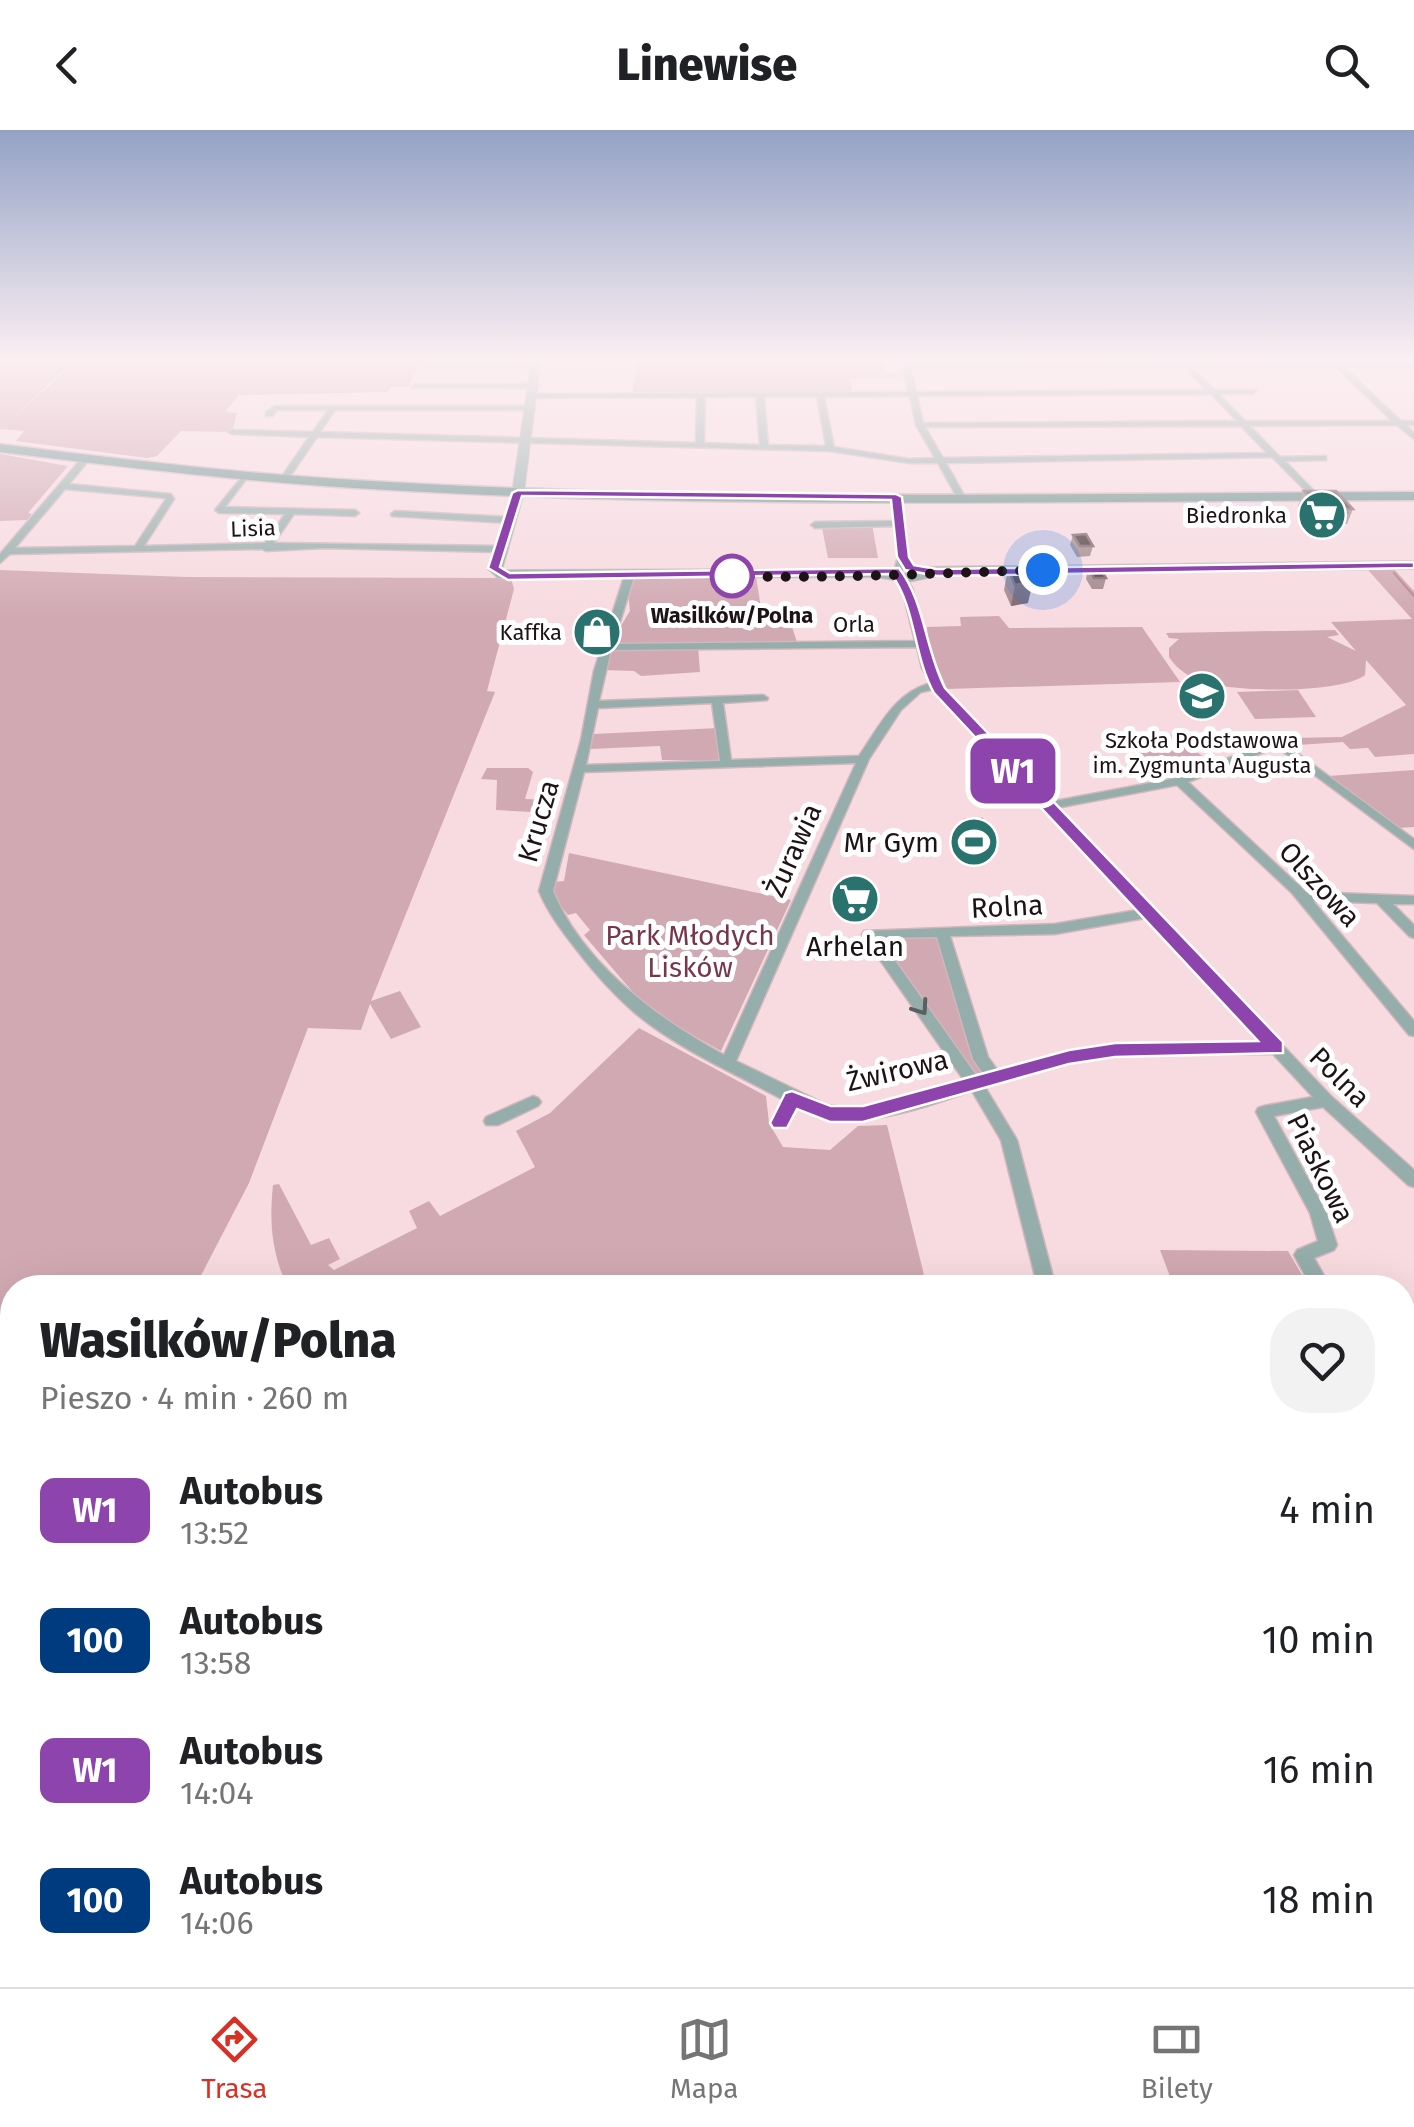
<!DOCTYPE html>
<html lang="pl">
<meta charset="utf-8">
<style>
body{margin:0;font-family:"Fira Sans",sans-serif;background:#f2f2f2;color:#202124;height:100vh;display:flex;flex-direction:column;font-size:38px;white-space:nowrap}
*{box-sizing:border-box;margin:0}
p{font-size:32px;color:#757577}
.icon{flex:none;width:55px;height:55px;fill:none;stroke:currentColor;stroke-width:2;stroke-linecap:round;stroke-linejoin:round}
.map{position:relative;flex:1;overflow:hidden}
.panel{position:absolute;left:0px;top:1145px;width:1415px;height:712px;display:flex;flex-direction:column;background:#fff;border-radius:40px 40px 0 0;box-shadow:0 10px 40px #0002}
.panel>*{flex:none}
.badge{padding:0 20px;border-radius:15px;font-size:35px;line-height:65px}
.you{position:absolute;width:50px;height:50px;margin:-25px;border:8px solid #fff;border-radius:50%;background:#1a73e8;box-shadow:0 0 0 15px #1a73e833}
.map>.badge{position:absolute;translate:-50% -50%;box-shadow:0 0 0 5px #fff}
.round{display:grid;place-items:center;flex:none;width:105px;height:105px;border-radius:40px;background:#f2f2f2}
.summary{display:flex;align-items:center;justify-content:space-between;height:170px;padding:0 40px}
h1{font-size:48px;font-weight:800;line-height:75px}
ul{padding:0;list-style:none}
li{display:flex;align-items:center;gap:30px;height:130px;padding:0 40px}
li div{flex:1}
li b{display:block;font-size:38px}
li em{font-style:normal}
li .badge{min-width:110px;font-weight:700;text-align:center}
header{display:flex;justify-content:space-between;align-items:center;height:130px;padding:0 40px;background:#fff;font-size:45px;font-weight:800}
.menu{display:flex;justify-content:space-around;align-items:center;height:140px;border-top:2px solid #e0e0e0;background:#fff;font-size:28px;color:#757577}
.menu a{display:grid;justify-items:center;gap:5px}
.menu .on{color:#d93025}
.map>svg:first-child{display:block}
.green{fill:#d1a9b3}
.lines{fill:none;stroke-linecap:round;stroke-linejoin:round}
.stream{stroke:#b78894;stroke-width:2.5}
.minor-casing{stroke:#d0b7bc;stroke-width:3}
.tertiary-casing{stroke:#d0b7bc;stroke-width:2}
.secondary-casing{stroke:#d0b7bc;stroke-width:3}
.minor{fill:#95adab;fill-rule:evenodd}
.tertiary{fill:#95adab;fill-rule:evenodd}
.secondary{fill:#6d928f;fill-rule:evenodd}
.wall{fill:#a2898e}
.shaded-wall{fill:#7f686e}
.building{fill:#4c373c;stroke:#7f686e;stroke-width:2.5}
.oneway{stroke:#596060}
.line{fill:#8e44ad;stroke:#fff;stroke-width:2.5}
.walk{stroke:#1d1316;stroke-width:10;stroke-dasharray:0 18}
.stop-dot{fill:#fff;stroke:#8e44ad;stroke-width:5}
.labels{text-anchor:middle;stroke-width:10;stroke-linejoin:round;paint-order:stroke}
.far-poi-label{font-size:22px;fill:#1d1316;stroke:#fff;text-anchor:end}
.far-street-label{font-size:22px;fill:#1d1316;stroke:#fff}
.far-stop-label{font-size:22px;font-weight:bold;fill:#1d1316;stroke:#fff}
.street-label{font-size:28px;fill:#1d1316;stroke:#fff}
.poi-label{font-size:28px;fill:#1d1316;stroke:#fff;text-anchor:end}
.park-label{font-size:28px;fill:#76374a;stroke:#fff}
</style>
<header><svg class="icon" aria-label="back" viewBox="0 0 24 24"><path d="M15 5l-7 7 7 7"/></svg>Linewise<svg class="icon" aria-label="search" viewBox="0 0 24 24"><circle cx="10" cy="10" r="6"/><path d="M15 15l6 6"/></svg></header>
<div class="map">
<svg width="1414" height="1857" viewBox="0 0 1414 1857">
<rect width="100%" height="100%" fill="#f7dbe1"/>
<!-- green -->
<path class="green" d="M0 227H77L14 287 81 227H527V233L419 235 408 257H390L387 262 239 265 225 282 237 283 232 302 181 301 157 326 147 328 16 311 24 301 0 299Z
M639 227H880L884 243 900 245 898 227 902 248H849L853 263H632Z
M0 324 68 336 28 383 32 384 27 390 0 391Z
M872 394 878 428H828L822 398Z
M1394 439 1414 461V624L1375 627 1368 618 1350 619 1343 612 1298 615 1291 608 1342 607 1406 575 1366 530 1365 545C1340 564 1238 562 1208 553 1192 549 1178 541 1169 527V518L1179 509 1169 508 1166 503 1335 500 1339 505 1327 507 1356 521 1331 492 1412 489 1368 440Z
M0 440 186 447 511 448 514 459 487 561 495 562 371 871 400 861 421 897 391 909 370 874 361 900 308 898 249 1053 195 1157 12 1158V1398L0 1412Z
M756 446 763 491H790L797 512 608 517 630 481 627 453 633 447Z
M999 486 1009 498 1142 497 1180 552 947 559 928 514 927 497 961 496 960 487Z
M698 516 700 542 641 546 634 541 603 540 612 519Z
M1298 560 1316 587 1255 589 1237 562Z
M718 598V631L662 630 660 616 590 619 594 604Z
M1165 601 1207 629 1150 647 1124 603Z
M487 638H528L533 642 525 669 552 670 550 683 496 680 497 650 481 649Z
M1414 640V697L1399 698 1328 646Z
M569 723 791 770 721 921 648 880 584 805 590 800 576 783 568 785 553 766V752L564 751Z
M941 806 982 944 974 943 874 807Z
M639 898 766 966 769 993 783 1017 830 1020 858 996 887 995 927 1157H287C272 1121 269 1095 273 1055L279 1054 311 1115 329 1108 340 1129 328 1135 334 1140 417 1098 409 1081 429 1071 440 1086 535 1037 516 1001 550 983Z
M1160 1120 1288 1121 1309 1157H1174Z
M1414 1368V1593L1403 1581 1402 1369Z
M12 1425V1521L0 1524V1439Z
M313 1845H1293L1279 1857H313Z"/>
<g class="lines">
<!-- stream -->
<path class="stream" d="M1394 443 1414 466"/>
<!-- minor casing -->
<g class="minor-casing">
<path id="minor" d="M901 227H907L909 233 1414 232V236H1343L1401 291H1414V295H1406L1414 303V309L1397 295 1250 296 1280 327 1326 326V330H1323L1285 331 1317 364V368L1314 369 1272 327 946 333 965 367 961 370 957 367 938 333H909L830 321 317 307 289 348H286L282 346 309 307 232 304 228 302 232 300 313 302 328 280H277L272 286H266V282L275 276H532L535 280H335L320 302 696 313 697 267 534 268 530 266 534 264 908 262ZM1335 236 1392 291H1245L1219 264H1253L1256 260H1215L1191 237ZM910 237H1184L1206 260 916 262ZM1211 264 1237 291 923 293 917 266ZM910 266 916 295 935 328 909 329 834 317 824 267ZM705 267H756L760 315 704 313ZM764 267H817L826 316 768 315ZM1241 296 1267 323 943 328 925 297Z
M426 234 537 233 541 235 537 237H424Z
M415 254H535L539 256 535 258H412Z
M82 328 89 330 69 354 171 364 174 369 144 416 265 413 285 384 219 383 215 380 246 342 250 344 225 377 355 380 359 383 355 386 294 384 274 413 500 416 505 419 500 422 324 418 266 421 262 419 10 424 0 433V424ZM65 359 165 368 166 369 135 416 15 418Z
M896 364 900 367C903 390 912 417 903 440L895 438 898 427 895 396 815 398 811 395 815 392 894 391 892 367Z
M395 381 509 387 513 390 509 393 392 386 391 384Z
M629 444 634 447 613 514 915 511 902 458 896 447 904 445 912 458 932 538 953 570 1050 672 1177 648 1278 609 1414 709V719L1277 617 1188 652 1306 762 1414 766V774H1393L1414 795V808L1409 806 1377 773 1313 771 1414 891V906L1409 905 1292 763 1177 655 1056 678 1331 966 1414 1040V1057L1408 1055 1323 977 1274 986 1326 1082 1337 1115 1334 1120 1314 1128 1331 1158H1312L1294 1125 1297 1120 1318 1111 1310 1083 1256 982 1258 978 1264 976 1313 967 1273 924C1205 924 1135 920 1069 933 1040 939 1013 948 985 957L1017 1010 1056 1158H1038L1001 1010 972 961C932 975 887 991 844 990 815 989 784 970 759 957 717 935 670 913 634 882 612 863 593 841 576 819 562 801 548 783 539 761L581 610 594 541 624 447ZM917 517 922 538 931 553C894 563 880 596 859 626L731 630 723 573 767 570 768 568 763 565 599 571 611 520ZM935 559 945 574 1138 780 1055 794 864 801 862 804 864 807 965 952C922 966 873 984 827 975L736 931 869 629 901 580 921 562ZM712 573 720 631 586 635 598 578ZM856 633 724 925C657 888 583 834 553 761L584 642ZM1145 788 1263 913C1166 913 1091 912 998 941L988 927 950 806 1055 804ZM937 807 973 929 985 946 978 948 879 808Z
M533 966 538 968 541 972 538 976 498 995H486L484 991 486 987Z
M1402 1288C1414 1294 1414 1314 1414 1328 1398 1322 1402 1303 1402 1288Z
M1402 1740 1414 1747V1785L1402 1791Z
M1312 1845H1344L1337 1857H1305Z"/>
</g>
<!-- tertiary casing -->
<g class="tertiary-casing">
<path id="tertiary" d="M532 227H541L524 363 502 440 874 439 908 444 926 437 1414 431V439L942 445 908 452 874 447 498 448 488 439 512 363Z"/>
</g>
<!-- secondary casing -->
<g class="secondary-casing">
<path id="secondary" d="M0 314C118 329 236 343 354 350 707 372 1061 363 1414 362V370C1061 371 707 380 354 358 236 351 118 336 0 322Z"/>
</g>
<!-- minor -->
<use href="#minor" class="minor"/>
<!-- tertiary -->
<use href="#tertiary" class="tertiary"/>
<!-- secondary -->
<use href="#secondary" class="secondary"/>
</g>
<!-- wall -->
<path class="wall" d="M1304 361 1353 379 1347 394H1342L1341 398H1317L1298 376Z
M1073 405 1093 416 1090 426 1077 427 1070 415Z
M1088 438 1106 448 1103 459H1092L1086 449Z
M1008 439 1028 473 1011 476 1004 460Z
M965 690 988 710 986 722H969L963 702Z"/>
<!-- shaded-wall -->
<path class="shaded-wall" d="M1033 451 1028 473 1011 476 1015 455Z"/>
<!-- building -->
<path class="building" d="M1304 361H1336L1353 379H1344L1347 382 1323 383Z
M1086 404 1093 416H1080L1073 405Z
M1088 438H1100L1106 448H1094Z
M1008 439H1027L1033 451 1015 455Z
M982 689 988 710H971L965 690Z"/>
<!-- one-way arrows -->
<defs><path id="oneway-chevron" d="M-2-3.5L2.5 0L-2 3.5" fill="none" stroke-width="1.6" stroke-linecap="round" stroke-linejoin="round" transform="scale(2.5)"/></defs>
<use class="oneway" href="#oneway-chevron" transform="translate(921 878) rotate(55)"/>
<!-- sky -->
<linearGradient id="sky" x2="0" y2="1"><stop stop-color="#94a2c6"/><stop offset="0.47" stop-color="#fbeff2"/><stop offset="1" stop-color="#fbeff2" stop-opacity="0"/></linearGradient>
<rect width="1414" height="487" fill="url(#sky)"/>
<!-- line -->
<path class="line" d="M518 360 896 364 902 367 909 427 914 435 937 439 1414 432V438L937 446 905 440 897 427 891 370 522 366 500 437 510 443 899 438C925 472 925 519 945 558L1283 912V923L1115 927 1069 934 863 992H830L797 979 787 998H773L770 993 785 963 792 961 831 976H863L1069 920 1115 913 1258 911 934 563C913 526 916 477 891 444L508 450 488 438 512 363Z"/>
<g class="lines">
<!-- walk -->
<path class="walk" d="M732 446C831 449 939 443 1043 440"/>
</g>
<!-- icons -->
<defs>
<g id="supermarket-disc" transform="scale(2.5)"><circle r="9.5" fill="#29726e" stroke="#fff"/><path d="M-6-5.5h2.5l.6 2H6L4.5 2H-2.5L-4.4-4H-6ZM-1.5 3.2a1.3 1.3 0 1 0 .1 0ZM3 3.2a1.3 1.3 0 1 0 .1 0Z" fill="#fff"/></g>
<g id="shop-disc" transform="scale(2.5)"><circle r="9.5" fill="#29726e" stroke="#fff"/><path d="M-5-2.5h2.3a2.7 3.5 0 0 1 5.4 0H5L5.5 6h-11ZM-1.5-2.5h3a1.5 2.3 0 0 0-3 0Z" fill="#fff"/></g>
<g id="school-disc" transform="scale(2.5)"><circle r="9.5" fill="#29726e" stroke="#fff"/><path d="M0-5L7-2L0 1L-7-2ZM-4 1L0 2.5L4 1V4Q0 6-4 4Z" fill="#fff"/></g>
<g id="stadium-disc" transform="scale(2.5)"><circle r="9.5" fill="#29726e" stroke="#fff"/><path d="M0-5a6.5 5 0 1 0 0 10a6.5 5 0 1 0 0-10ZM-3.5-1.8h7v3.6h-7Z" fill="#fff"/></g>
</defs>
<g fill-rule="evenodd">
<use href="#supermarket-disc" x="1322" y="385"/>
<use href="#shop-disc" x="597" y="502"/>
<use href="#school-disc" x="1202" y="566"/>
<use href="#stadium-disc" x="974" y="712"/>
<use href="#supermarket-disc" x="855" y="769"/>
</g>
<!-- markers -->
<circle class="stop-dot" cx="732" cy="446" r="20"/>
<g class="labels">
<!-- far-poi labels -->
<g class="far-poi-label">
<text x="1287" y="393">Biedronka</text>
<text x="562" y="510">Kaffka</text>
<text x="1202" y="618" text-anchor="middle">Szkoła Podstawowa<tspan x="1202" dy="25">im. Zygmunta Augusta</tspan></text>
</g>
<!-- far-street labels -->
<g class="far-street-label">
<text transform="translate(253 398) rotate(-2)" y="8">Lisia</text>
<text x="854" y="502">Orla</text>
</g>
<!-- far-stop labels -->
<g class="far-stop-label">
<text x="732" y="493">Wasilków/Polna</text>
</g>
<!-- street labels -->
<g class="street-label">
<text transform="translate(538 691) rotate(-74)" y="10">Krucza</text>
<text transform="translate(793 720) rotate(-66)" y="10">Żurawia</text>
<text transform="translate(1320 754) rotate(47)" y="10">Olszowa</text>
<text transform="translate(1007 776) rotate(-3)" y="10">Rolna</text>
<text transform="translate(897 940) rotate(-13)" y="10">Żwirowa</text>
<text transform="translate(1340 947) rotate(45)" y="10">Polna</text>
<text transform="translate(1321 1038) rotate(64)" y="10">Piaskowa</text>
</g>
<!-- poi labels -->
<g class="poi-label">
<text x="939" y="722">Mr Gym</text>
<text x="855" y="826" text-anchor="middle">Arhelan</text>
</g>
<!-- park labels -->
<g class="park-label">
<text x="690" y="815">Park Młodych<tspan x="690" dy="32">Lisków</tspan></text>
</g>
</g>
</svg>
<div class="you" style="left:1043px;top:440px"></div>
<b class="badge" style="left:1013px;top:641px;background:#8e44ad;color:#fff">W1</b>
<section class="panel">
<div class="summary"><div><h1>Wasilków/Polna</h1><p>Pieszo · 4 min · 260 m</p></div><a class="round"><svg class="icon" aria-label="heart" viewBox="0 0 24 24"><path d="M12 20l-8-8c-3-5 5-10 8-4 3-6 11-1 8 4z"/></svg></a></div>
<ul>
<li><span class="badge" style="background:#8e44ad;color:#fff">W1</span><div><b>Autobus</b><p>13:52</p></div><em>4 min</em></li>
<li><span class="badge" style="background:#003b80;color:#fff">100</span><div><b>Autobus</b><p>13:58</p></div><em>10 min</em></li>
<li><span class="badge" style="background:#8e44ad;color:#fff">W1</span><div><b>Autobus</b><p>14:04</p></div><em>16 min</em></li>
<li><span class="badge" style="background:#003b80;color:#fff">100</span><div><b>Autobus</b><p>14:06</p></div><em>18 min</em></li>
</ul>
</section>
</div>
<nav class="menu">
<a class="on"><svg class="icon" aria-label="directions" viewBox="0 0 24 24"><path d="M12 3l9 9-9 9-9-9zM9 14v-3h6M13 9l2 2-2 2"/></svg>Trasa</a>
<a><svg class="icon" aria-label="map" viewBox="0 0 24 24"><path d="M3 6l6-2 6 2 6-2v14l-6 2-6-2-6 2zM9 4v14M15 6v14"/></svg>Mapa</a>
<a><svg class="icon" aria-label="tickets" viewBox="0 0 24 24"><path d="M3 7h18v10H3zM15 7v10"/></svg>Bilety</a>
</nav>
